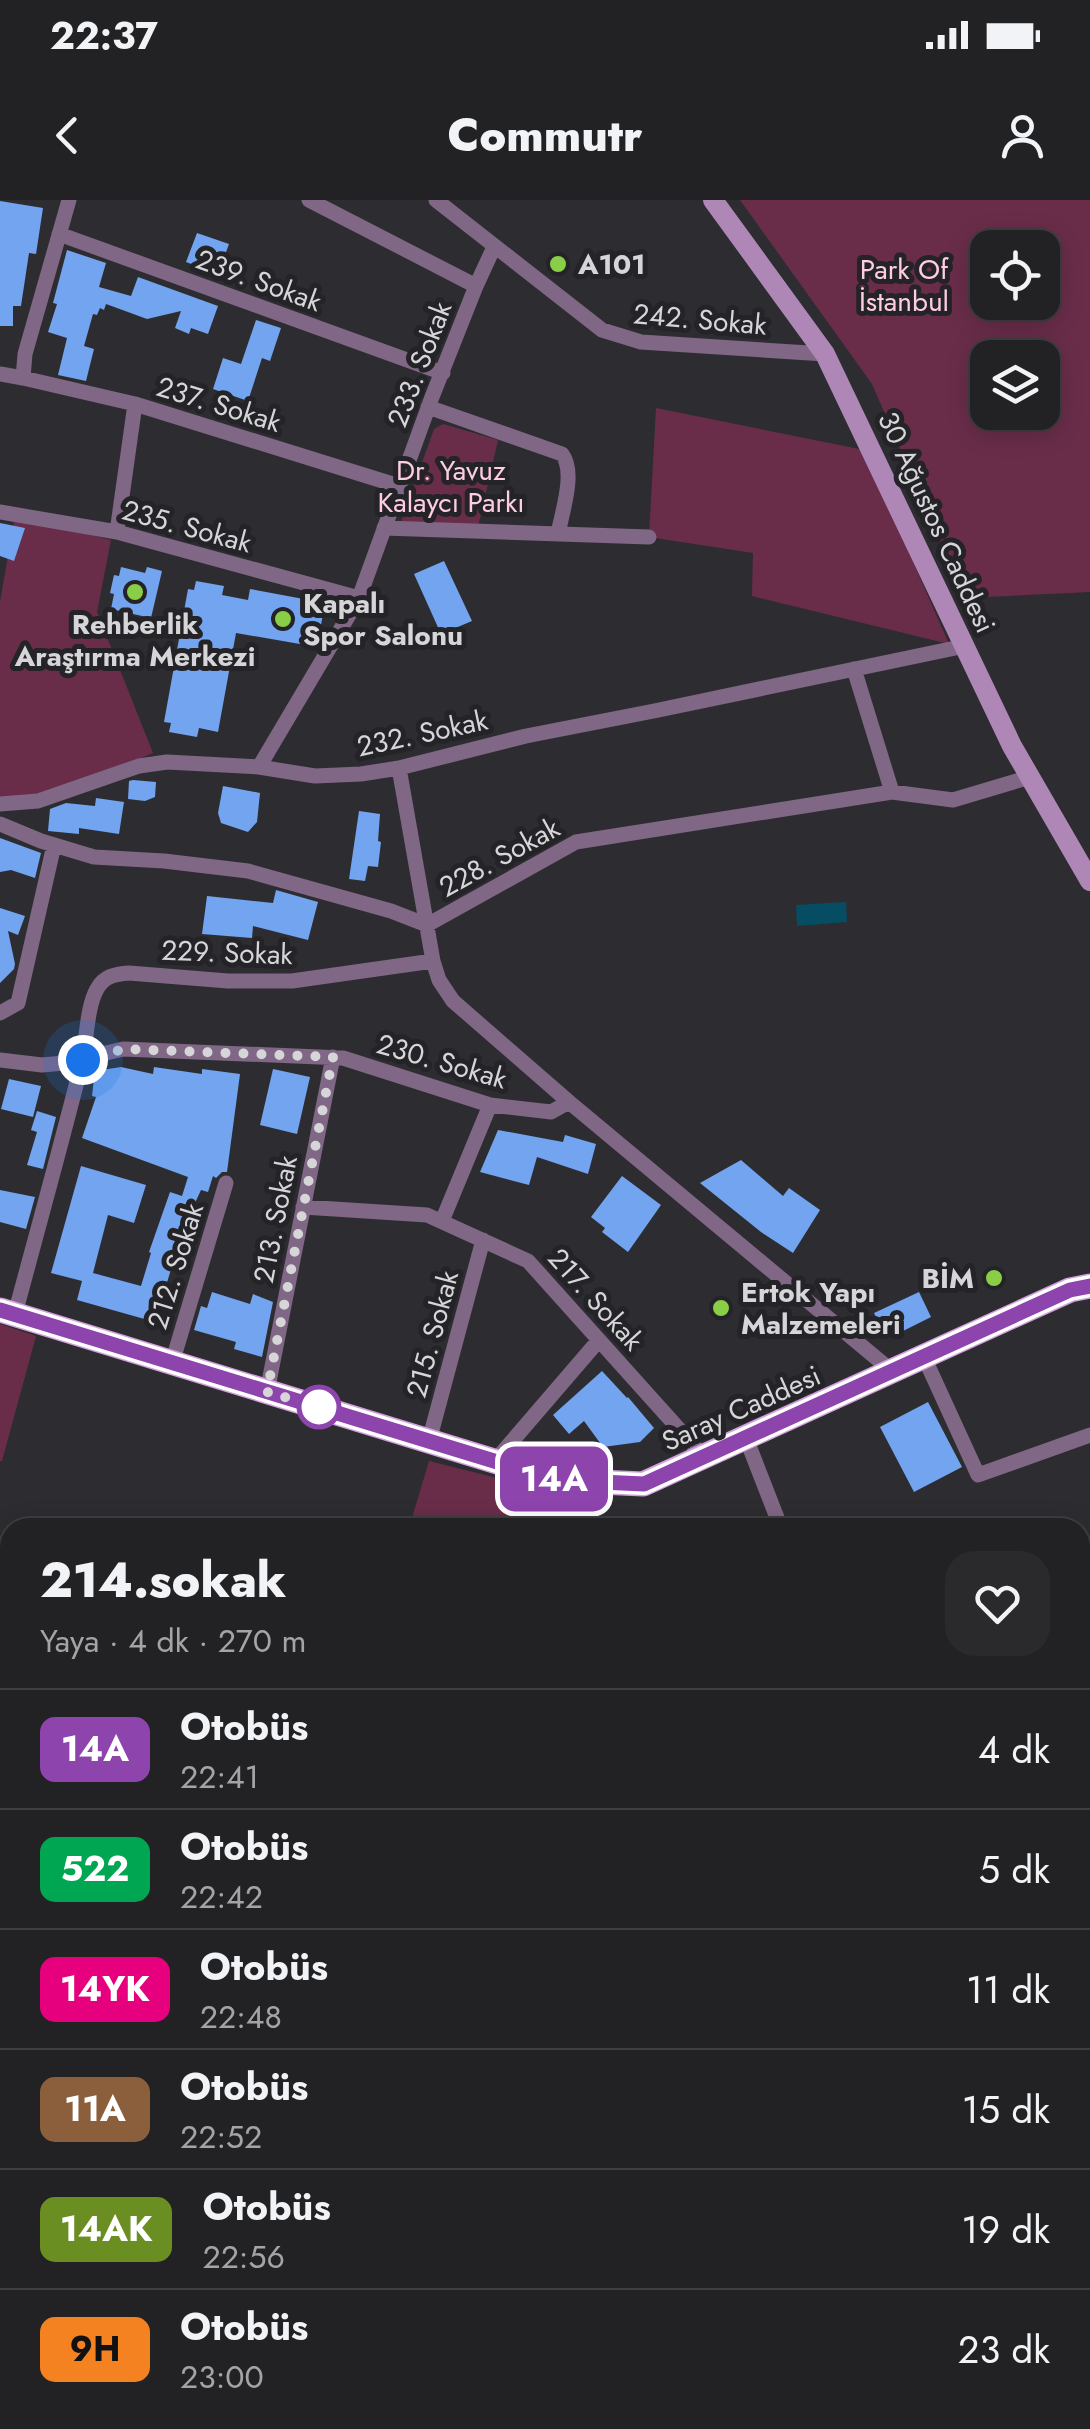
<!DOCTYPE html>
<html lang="tr">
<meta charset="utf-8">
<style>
body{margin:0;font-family:Jost,sans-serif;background:#2a2a2d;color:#f1f3f6;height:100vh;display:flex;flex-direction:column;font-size:38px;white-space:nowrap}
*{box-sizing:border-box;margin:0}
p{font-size:32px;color:#a2a4a7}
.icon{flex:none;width:55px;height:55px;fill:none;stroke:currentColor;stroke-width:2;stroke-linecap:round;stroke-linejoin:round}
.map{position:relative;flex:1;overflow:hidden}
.panel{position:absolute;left:0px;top:1318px;width:1090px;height:912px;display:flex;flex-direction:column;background:#222225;border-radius:30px 30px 0 0;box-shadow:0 5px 25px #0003,0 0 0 2px #3f3f42}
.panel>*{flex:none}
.badge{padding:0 20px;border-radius:15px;font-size:35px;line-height:65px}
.controls{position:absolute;left:970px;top:30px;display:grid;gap:20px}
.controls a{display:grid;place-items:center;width:90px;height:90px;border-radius:20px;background:#222225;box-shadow:0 5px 25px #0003,0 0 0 2px #3f3f42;font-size:50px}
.you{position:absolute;width:50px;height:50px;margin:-25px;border:8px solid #fff;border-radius:50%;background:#1a73e8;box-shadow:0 0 0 15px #1a73e833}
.map>.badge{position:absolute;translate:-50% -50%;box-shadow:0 0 0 5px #fff}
.round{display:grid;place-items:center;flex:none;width:105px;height:105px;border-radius:30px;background:#2a2a2d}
.head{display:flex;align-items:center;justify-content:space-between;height:170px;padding:0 40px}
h1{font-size:48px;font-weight:800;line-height:75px}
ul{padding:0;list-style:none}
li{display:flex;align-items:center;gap:30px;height:120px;padding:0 40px;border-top:2px solid #3f3f42}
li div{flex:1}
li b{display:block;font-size:38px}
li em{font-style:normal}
li .badge{min-width:110px;font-weight:700;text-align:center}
.status{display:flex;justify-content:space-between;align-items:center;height:70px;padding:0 50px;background:#222225;direction:ltr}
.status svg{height:28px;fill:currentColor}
header{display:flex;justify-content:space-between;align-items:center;height:130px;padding:0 40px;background:#222225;font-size:45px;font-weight:800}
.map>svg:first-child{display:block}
.green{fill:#692d4a;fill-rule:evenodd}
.water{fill:#064d64}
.building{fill:#72a4ef}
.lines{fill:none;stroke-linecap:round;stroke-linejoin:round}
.minor{stroke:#806785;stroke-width:15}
.secondary{stroke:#af87b7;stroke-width:20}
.primary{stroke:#d39fdd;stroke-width:25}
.motorway{stroke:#edbbf7;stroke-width:30}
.line-casing{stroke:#fff;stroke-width:22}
.line{stroke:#8e44ad;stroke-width:15}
.walk{stroke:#d6d6d9;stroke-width:10;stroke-dasharray:0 18}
.poi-dot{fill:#8ace47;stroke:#242327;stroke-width:4}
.stop-dot{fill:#fff;stroke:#8e44ad;stroke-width:5}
.labels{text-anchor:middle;stroke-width:10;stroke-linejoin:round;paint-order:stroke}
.poi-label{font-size:28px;font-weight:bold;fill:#d6d6d9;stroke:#242327;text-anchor:start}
.park-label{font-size:28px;fill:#fecde1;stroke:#242327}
.street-label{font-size:28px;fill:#d6d6d9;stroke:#242327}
</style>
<div class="status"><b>22:37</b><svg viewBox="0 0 49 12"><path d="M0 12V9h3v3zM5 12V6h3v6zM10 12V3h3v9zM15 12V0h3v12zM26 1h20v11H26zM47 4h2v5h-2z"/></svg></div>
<header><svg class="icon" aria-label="back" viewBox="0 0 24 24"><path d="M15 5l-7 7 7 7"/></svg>Commutr<svg class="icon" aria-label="person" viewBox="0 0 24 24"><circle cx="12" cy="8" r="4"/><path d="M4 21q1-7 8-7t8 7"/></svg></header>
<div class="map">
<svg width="1090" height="2229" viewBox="0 0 1090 2229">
<rect width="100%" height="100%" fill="#2d2d31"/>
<!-- green -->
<path class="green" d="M740 0H1090V392L965 398 872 184ZM988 48H1042V102H988ZM988 158H1042V212H988Z
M656 208 864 250 949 444 752 396 753 353 649 337Z
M443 224 498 240 478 327 401 322 434 229Z
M15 316 111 340 97 412 153 553 39 602 0 598V402Z
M0 1124 36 1136 2 1261H0Z
M429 1261 600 1304 596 1327 409 1328Z
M0 1458 10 1460V1830L0 1828Z
M1090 1502V1979H1080V1543Z
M0 2028 10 2029V2220H1080L1090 2221V2229H0Z
M1080 2101H1090V2206L1080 2205Z"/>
<!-- water -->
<path class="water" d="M846 702 847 722 797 726 796 705Z"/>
<!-- building -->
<path class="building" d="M0 1 43 8 36 54 29 53 21 106H13V126H0Z
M197 33 229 44 218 74 186 62Z
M67 50 106 63 99 87 131 96 138 77 218 106 208 134 191 128 189 134 175 128 181 111 147 119 106 104 104 110 100 108 97 115 93 114 84 146 94 149 86 181 58 175 67 138 48 132 57 104 53 103Z
M256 120 281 128 270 161 262 158 248 201 213 189 223 158 241 164Z
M0 323 25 328 14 361 0 356Z
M444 361 472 421 441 434 414 374Z
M121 367 145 373 147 367 162 371 151 418 111 409 114 394 110 393 114 375 119 376Z
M196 381 224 386 222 395 248 400 250 389 325 403 317 447 236 433 218 532 199 528 197 537 169 532 171 523 164 522 188 389 194 390Z
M133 580 156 582 155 597 145 601 128 599 129 581Z
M223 586 260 593 257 622 248 632 221 623 218 613Z
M96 598 124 602 119 634 79 628V634L48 631 50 609 66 603 95 606Z
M359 611 380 614 378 641 381 642 378 667 368 666 365 681 349 679Z
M0 638 41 653 35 678 11 670 0 672Z
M276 690 318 702 308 740 253 726 252 738 202 734 207 696 273 703Z
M0 708 25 716 18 735 8 731 15 764 14 769 0 783Z
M121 867 153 874 154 867 202 874V869L240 874 227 972H222L216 978 213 976 208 992 201 990 188 1018 203 1022 192 1056 176 1053 155 1122 77 1100 82 1081 51 1073 81 966 146 985 134 1023 108 1015 93 1073 141 1086 151 1053 149 1052 170 992 182 996 188 977 82 938 96 897 92 896 95 871Z
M273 869 310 877 297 934 260 925Z
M9 879 41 886 33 917 1 909Z
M37 911 56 917 43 969 27 965 37 932 31 930Z
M498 930 563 942 565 935 596 944 588 974 537 957 529 985 480 972Z
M741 960 783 996 789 988 820 1010 793 1053 761 1032 700 983Z
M622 976 661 1005 628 1052 602 1032 605 1028 591 1017Z
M0 990 35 997 26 1029 0 1022Z
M212 1092 250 1104 253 1094 273 1102 262 1157 234 1149 236 1142 194 1130 201 1106 207 1108Z
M919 1092 931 1117 887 1139 874 1113Z
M602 1171 627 1198 628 1197 654 1228 640 1242 603 1247 584 1221 569 1234 553 1215Z
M928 1202 962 1267 914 1292 880 1227Z"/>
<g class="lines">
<!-- minor -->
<path class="minor" d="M309 0 476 86
M436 0 602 130 641 142 825 154
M59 34 443 173
M0 174 23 178 25 154 69 0
M23 178 135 204 399 286
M428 207 562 254C576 272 562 312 558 334
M0 312 117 332 359 398
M384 328 649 337
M117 332 135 204
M854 469 892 592
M259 567 359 398 432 197 476 86 494 47
M399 568 433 761 439 780 453 801 569 902
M0 604 38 601 139 566 167 562 259 567 315 576 361 574 399 568 526 536 654 511 965 446
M0 624 41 641 94 657 164 661 248 671 391 711 427 725 576 642 892 592 953 600 1030 577
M0 813 18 803 54 645
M0 860 42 865 64 863 123 849 343 858 490 905 551 912 569 902 893 1172
M303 1007 427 1015 528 1061 704 1257
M442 1021 490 905
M15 1114C37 1032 60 949 81 866 87 844 86 808 97 789 104 776 115 774 129 773L228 781H292L433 761
M924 1157 978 1275 1090 1235
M172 1163 226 983
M267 1192 333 857
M746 1238 781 1328
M429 1241 483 1040
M495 1261 599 1140
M1080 1449 1090 1451"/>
<!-- secondary -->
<path class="secondary" d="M713 0 825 154 1012 546 1090 681"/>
<!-- primary -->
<path class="primary" d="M0 1110 556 1280 643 1284 1070 1090 1090 1086"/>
<!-- motorway -->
<path class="motorway" d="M0 1856 10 1858
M0 1914 10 1916
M1080 2012 1090 2013
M1080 2069H1090"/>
</g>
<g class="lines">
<!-- line casing -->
<g class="line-casing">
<path id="line" d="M0 1110 556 1280 644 1284 1070 1090 1090 1086"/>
</g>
<!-- line -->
<use href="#line" class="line"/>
<!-- walk -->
<path class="walk" d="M83 860 124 849 333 857 267 1192 332 1211 319 1207"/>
</g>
<!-- markers -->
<g class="poi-dot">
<circle cx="558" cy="64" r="10"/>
<circle cx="135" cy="392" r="10"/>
<circle cx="283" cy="419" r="10"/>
<circle cx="994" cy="1078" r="10"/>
<circle cx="721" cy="1108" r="10"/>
</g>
<circle class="stop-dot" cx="319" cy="1207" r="20"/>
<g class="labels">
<!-- poi labels -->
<g class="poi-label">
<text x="578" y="74">A101</text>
<text x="303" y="413">Kapalı<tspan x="303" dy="32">Spor Salonu</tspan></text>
<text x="135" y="434" text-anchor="middle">Rehberlik<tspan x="135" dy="32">Araştırma Merkezi</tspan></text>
<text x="974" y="1088" text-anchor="end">BİM</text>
<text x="741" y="1102">Ertok Yapı<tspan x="741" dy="32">Malzemeleri</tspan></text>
</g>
<!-- park labels -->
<g class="park-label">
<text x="904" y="79">Park Of<tspan x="904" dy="32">İstanbul</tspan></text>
<text x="451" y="280">Dr. Yavuz<tspan x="451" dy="32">Kalaycı Parkı</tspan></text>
</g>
<!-- street labels -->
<g class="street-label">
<text transform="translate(259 80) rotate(20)" y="10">239. Sokak</text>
<text transform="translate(700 119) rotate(5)" y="10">242. Sokak</text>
<text transform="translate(419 164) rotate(-69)" y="10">233. Sokak</text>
<text transform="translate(219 204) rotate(17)" y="10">237. Sokak</text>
<text transform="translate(937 322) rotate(65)" y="10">30 Ağustos Caddesi</text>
<text transform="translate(187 326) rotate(15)" y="10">235. Sokak</text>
<text transform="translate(422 533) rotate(-12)" y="10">232. Sokak</text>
<text transform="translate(499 657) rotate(-29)" y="10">228. Sokak</text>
<text transform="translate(227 752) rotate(2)" y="10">229. Sokak</text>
<text transform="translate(442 861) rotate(16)" y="10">230. Sokak</text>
<text transform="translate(275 1019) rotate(-79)" y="10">213. Sokak</text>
<text transform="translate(175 1066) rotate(-73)" y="10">212. Sokak</text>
<text transform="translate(596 1099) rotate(48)" y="10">217. Sokak</text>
<text transform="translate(432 1134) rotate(-75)" y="10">215. Sokak</text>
<text transform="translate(741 1208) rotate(-24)" y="10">Saray Caddesi</text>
</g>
</g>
</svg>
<div class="controls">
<a><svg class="icon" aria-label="locate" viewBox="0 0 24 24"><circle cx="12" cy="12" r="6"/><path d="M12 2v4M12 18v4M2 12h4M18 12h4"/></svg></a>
<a><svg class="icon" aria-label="layers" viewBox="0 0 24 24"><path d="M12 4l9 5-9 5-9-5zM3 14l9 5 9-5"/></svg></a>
</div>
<div class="you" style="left:83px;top:860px"></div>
<b class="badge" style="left:554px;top:1279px;background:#8e44ad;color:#fff">14A</b>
<section class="panel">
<div class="head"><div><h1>214.sokak</h1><p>Yaya · 4 dk · 270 m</p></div><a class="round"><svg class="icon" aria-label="heart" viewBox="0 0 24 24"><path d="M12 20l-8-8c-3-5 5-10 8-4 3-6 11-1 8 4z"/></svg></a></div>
<ul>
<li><span class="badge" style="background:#8e44ad;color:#fff">14A</span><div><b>Otobüs</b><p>22:41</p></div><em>4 dk</em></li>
<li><span class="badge" style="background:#00a651;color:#fff">522</span><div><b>Otobüs</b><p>22:42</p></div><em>5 dk</em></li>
<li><span class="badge" style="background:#e6007e;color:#fff">14YK</span><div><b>Otobüs</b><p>22:48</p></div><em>11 dk</em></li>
<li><span class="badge" style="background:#8b5e3c;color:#fff">11A</span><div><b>Otobüs</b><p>22:52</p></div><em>15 dk</em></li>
<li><span class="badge" style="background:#6b8e23;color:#fff">14AK</span><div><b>Otobüs</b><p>22:56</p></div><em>19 dk</em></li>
<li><span class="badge" style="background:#f58220;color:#111">9H</span><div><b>Otobüs</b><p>23:00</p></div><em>23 dk</em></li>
</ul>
</section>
</div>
